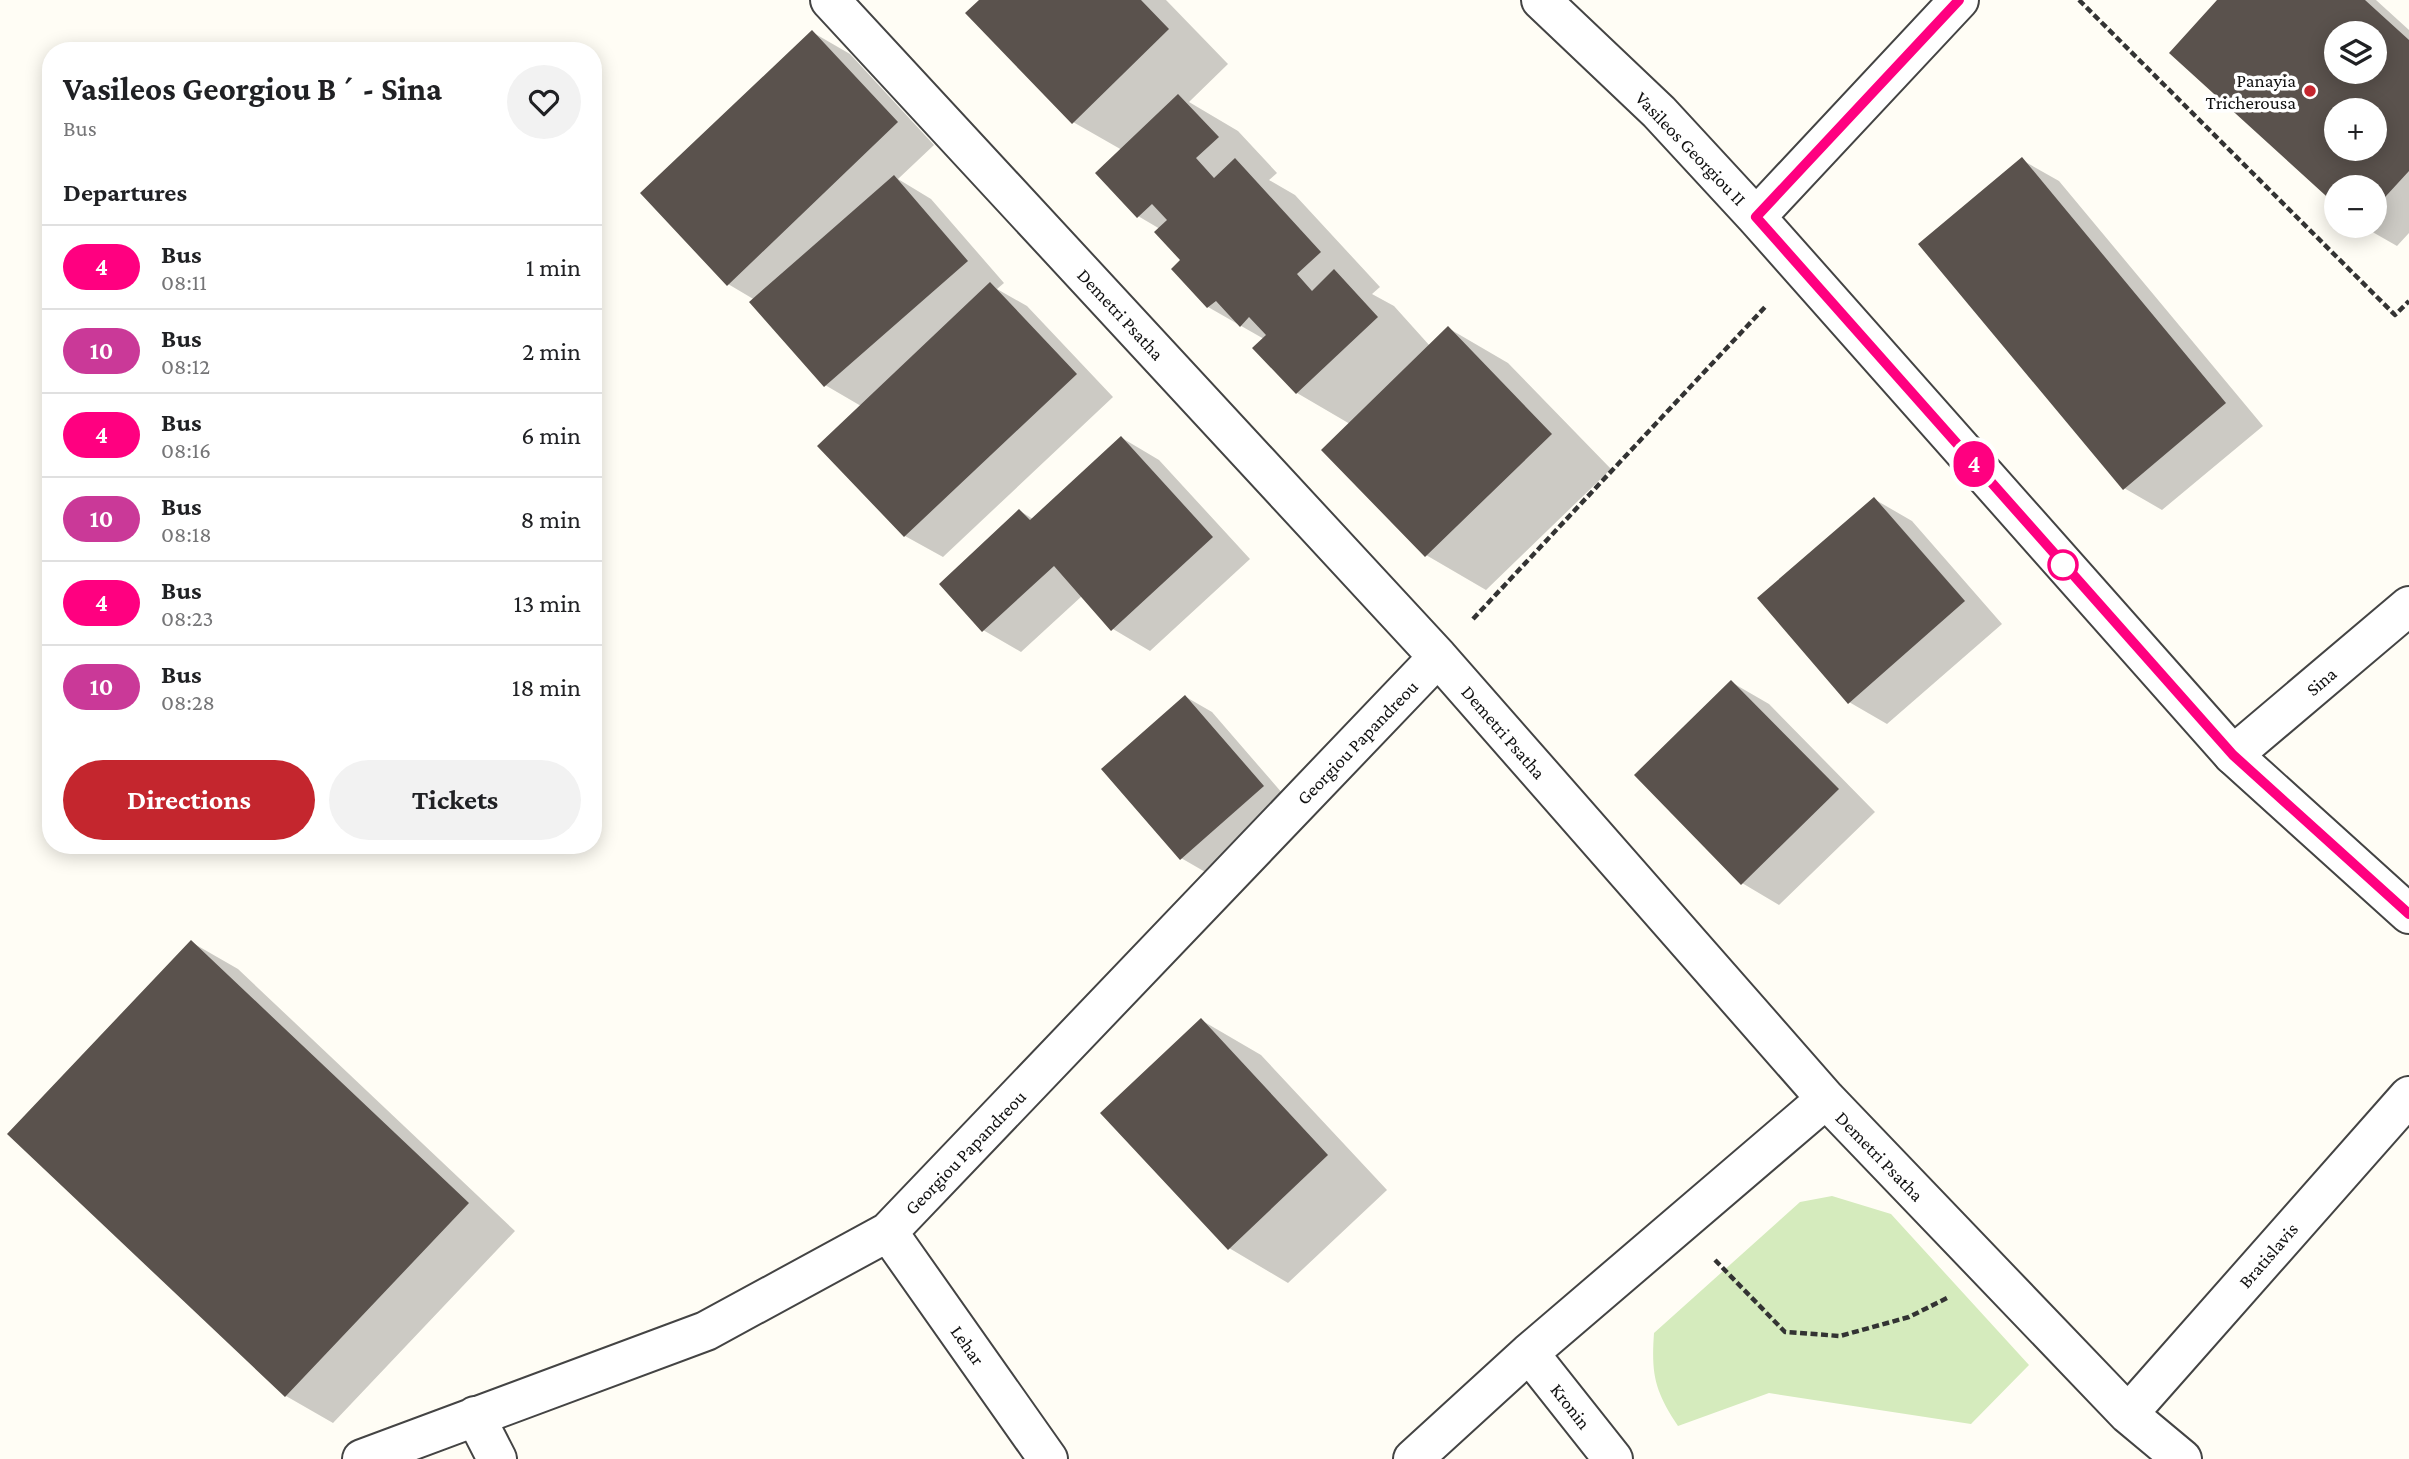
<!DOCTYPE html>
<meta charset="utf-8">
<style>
body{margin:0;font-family:"Crimson Pro",serif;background:#f2f2f2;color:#202124;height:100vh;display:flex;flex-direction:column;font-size:26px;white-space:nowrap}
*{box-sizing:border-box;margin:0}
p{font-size:23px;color:#757577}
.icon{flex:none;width:38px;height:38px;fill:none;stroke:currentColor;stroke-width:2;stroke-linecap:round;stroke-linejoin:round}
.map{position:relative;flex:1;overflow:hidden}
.panel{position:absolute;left:42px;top:42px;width:560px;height:812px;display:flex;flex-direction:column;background:#fff;border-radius:28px;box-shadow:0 4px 18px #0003}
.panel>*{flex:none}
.badge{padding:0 14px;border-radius:23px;font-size:24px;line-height:46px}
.buttons{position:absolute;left:2324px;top:21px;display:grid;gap:14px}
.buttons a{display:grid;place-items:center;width:63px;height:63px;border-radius:50%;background:#fff;box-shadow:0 4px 18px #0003;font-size:35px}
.map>.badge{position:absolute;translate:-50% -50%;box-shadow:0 0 0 4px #fff}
h2{padding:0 21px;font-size:26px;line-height:63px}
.round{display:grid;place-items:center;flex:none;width:74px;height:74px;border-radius:37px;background:#f2f2f2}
.head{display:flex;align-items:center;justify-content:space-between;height:119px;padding:0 21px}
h1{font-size:33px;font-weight:700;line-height:52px}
.button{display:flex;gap:14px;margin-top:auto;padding:14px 21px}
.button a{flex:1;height:80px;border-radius:42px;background:#c4262e;color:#fff;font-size:28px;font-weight:700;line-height:80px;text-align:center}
.button a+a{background:#f2f2f2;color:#202124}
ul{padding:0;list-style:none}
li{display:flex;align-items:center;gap:21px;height:84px;padding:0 21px;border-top:2px solid #e0e0e0}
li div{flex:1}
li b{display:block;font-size:26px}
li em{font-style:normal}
li .badge{min-width:77px;font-weight:700;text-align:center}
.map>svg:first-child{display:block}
.green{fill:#d5ebbd}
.shadow{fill:#0003;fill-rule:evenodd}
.building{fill:#5a524d;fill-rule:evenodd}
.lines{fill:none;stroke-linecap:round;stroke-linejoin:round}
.minor-casing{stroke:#444;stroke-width:42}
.tertiary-casing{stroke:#444;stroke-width:42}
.path{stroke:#333;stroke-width:4.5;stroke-dasharray:7 3.5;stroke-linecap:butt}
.minor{stroke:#fff;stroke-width:38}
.tertiary{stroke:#fff;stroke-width:38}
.line-casing{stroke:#fff;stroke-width:16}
.line{stroke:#ff0080;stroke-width:10}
.poi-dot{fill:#c4262e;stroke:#fff;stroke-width:2.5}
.stop-dot{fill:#fff;stroke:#ff0080;stroke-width:3.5}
.labels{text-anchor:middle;stroke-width:7;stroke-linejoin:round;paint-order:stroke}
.poi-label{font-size:19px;fill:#111;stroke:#fff;text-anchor:end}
.street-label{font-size:19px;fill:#111;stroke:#fff}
</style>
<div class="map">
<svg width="2409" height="1459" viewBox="0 0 2409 1459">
<rect width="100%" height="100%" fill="#fffdf5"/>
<!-- green -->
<path class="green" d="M1832 1196 1891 1214 2029 1365 1971 1424 1769 1393 1678 1426C1655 1391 1651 1375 1654 1333L1800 1202Z"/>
<!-- shadow -->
<path class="shadow" d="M981 0H1166L1228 64 1189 102 1238 131 1277 173 1269 180 1295 195 1380 287 1372 294 1394 306 1430 346 1448 328 1508 363 1611 469 1486 590 1426 555 1350 424 1297 393 1264 339 1208 307 1182 260 1160 229 1138 216 1122 150 1073 122Z
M2220 0H2376L2409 30V233L2397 246 2362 226H2375V187H2336V203L2172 53ZM2336 33H2375V72H2336ZM2336 110H2375V149H2336Z
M812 32 850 54 934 145 898 179 931 199 1004 283 997 289 1027 306 1113 397 943 557 905 536 861 406 825 385 755 300 728 284Z
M2022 160 2059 181 2263 426 2162 510 2124 488Z
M1122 438 1159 460 1250 559 1150 651 1113 629 1082 596 1021 652 983 630 1020 511 1033 519Z
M1874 499 1912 521 2002 624 1887 724 1849 702Z
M1731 682 1769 704 1875 812 1779 905 1742 883Z
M1186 697 1212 712 1289 801 1207 873 1181 858Z
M191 942 238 969 515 1231 333 1423 286 1396 10 1134Z
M1201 1020 1261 1055 1387 1190 1288 1283 1229 1248Z"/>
<!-- building -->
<path class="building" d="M979 0H1141L1169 29 1072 124 965 13Z
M2217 0H2365L2409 40V171L2375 208V187H2336V205L2169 53ZM2336 33H2375V72H2336ZM2336 110H2375V149H2336Z
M812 30 898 122 727 286 640 193Z
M1178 94 1219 137 1196 158 1214 178 1235 158 1321 252 1297 274 1312 291 1334 269 1378 317 1296 394 1252 348 1266 335 1249 317 1240 327 1216 301 1207 308 1171 269 1180 260 1154 232 1167 220 1152 204 1137 218 1095 173Z
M2022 157 2226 403 2123 490 1918 244Z
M894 175 968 261 824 387 749 302Z
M990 282 1077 374 904 537 817 446Z
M1448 326 1552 434 1425 557 1321 450Z
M1121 436 1213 537 1111 631 1054 566 982 632 939 584 1019 509 1030 520Z
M1874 497 1965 601 1848 704 1757 598Z
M1731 680 1839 789 1741 885 1634 775Z
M1185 695 1264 786 1180 860 1101 769Z
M191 940 469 1203 285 1397 7 1134Z
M1201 1018 1328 1155 1228 1250 1100 1113Z"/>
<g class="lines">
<!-- minor casing -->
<g class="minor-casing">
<path id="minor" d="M830 0 1438 657 1826 1099 2128 1414 2182 1459
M2233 755 2409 606
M888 1232 1048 1459
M1529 1353 1613 1459
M2128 1414 2409 1096
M475 1416 497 1459
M362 1459 706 1331 888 1232 1438 657
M1413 1459 1529 1353 1826 1099"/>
</g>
<!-- tertiary casing -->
<g class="tertiary-casing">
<path id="tertiary" d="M1541 0 1659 112 1756 217 2233 755 2409 914
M1756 217 1959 0"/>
</g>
<!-- path -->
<path class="path" d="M2079 0 2395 315 2409 301
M1473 619 1766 306
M1715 1260 1785 1332 1840 1336 1909 1317 1949 1297"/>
<!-- minor -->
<use href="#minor" class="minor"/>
<!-- tertiary -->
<use href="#tertiary" class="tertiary"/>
</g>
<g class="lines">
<!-- line casing -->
<g class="line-casing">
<path id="line" d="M1959 0 1756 217 2233 755 2409 914"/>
</g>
<!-- line -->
<use href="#line" class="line"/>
</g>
<!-- markers -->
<circle class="poi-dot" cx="2310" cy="91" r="7"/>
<circle class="stop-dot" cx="2063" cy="565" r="14"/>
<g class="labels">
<!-- poi labels -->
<g class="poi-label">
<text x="2296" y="87">Panayia<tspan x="2296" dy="22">Tricherousa</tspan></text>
</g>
<!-- street labels -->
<g class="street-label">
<text transform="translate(1691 148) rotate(46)" y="7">Vasileos Georgiou II</text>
<text transform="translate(1121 314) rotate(47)" y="7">Demetri Psatha</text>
<text transform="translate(2321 681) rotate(-40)" y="7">Sina</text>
<text transform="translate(1504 732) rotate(49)" y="7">Demetri Psatha</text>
<text transform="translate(1357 742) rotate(-46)" y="7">Georgiou Papandreou</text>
<text transform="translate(965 1152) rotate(-46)" y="7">Georgiou Papandreou</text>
<text transform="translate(1880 1156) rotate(46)" y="7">Demetri Psatha</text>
<text transform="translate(2268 1255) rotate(-49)" y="7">Bratislavis</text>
<text transform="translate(968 1345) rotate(55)" y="7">Lehar</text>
<text transform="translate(1571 1406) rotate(52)" y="7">Kronin</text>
</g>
</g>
</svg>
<div class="buttons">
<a><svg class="icon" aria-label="layers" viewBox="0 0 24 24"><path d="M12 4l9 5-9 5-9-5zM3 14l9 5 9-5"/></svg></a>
<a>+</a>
<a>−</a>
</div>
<b class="badge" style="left:1974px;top:464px;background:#ff0080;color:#fff">4</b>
<section class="panel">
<div class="head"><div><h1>Vasileos Georgiou B´ - Sina</h1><p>Bus</p></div><a class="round"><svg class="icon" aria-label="heart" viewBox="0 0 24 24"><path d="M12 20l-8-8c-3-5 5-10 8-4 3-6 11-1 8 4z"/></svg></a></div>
<h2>Departures</h2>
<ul>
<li><span class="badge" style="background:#ff0080;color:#fff">4</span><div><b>Bus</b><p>08:11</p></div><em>1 min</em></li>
<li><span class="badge" style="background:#ca3998;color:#fff">10</span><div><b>Bus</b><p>08:12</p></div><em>2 min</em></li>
<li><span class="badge" style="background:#ff0080;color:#fff">4</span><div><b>Bus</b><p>08:16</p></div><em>6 min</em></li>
<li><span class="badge" style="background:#ca3998;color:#fff">10</span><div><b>Bus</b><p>08:18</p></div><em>8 min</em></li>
<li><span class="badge" style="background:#ff0080;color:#fff">4</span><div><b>Bus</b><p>08:23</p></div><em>13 min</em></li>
<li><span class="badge" style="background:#ca3998;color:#fff">10</span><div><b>Bus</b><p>08:28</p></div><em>18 min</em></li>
</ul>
<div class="button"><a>Directions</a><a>Tickets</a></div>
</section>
</div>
